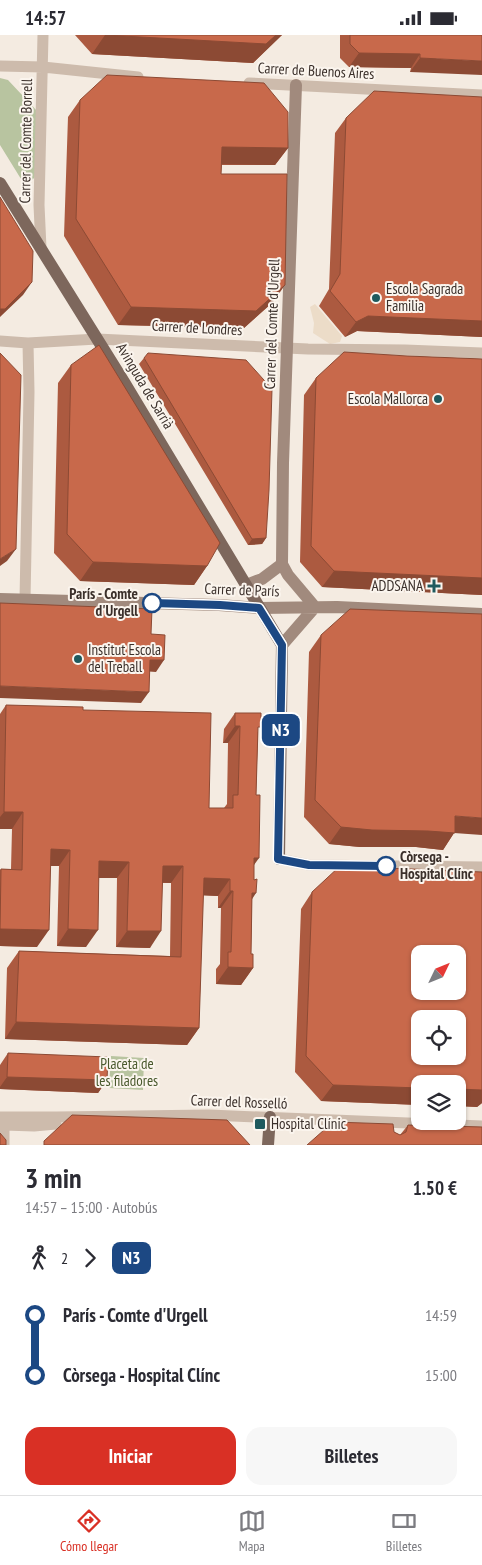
<!DOCTYPE html>
<html lang="es">
<meta charset="utf-8">
<style>
body{margin:0;font-family:"PT Sans Narrow",sans-serif;background:#f7f7f7;color:#2b2b33;height:100vh;display:flex;flex-direction:column;font-size:19px;white-space:nowrap}
*{box-sizing:border-box;margin:0}
p{font-size:16px;color:#7c7c81}
.icon{flex:none;width:28px;height:28px;fill:none;stroke:currentColor;stroke-width:2;stroke-linecap:round;stroke-linejoin:round}
.map{position:relative;height:1110px;overflow:hidden}
.panel{display:flex;flex-direction:column;background:#fff;flex:1}
.panel>*{flex:none}
.badge{padding:0 10px;border-radius:8px;font-size:18px;line-height:32px}
.needle{width:32px;rotate:47deg}
.buttons{position:absolute;left:411px;top:910px;display:grid;gap:10px}
.buttons a{display:grid;place-items:center;width:55px;height:55px;border-radius:10px;background:#fff;box-shadow:0 1px 4px #0004;font-size:25px}
.map>.badge{position:absolute;translate:-50% -50%;box-shadow:0 0 0 2px #fff}
.legs{display:flex;align-items:center;gap:8px;height:55px;padding:0 25px;font-size:16px}
.legs p{margin-inline-start:auto}
.headline{display:flex;align-items:center;justify-content:space-between;height:85px;padding:0 25px}
h1{font-size:28px;font-weight:800;line-height:38px}
.cta{display:flex;gap:10px;margin-top:auto;padding:10px 25px}
.cta a{flex:1;height:58px;border-radius:15px;background:#d93025;color:#fff;font-size:20px;font-weight:800;line-height:58px;text-align:center}
.cta a+a{background:#f7f7f7;color:#2b2b33}
ul{padding:0 25px;list-style:none}
li{display:flex;align-items:center;gap:18px;height:60px;font-size:19px}
li i{display:grid;place-items:center;width:8px;height:100%;margin:0 6px;background:currentColor}
li i::after{content:'';width:12px;height:12px;margin:-6px;border:4px solid;border-radius:50%;background:#fff}
li p{margin-inline-start:auto}
li:first-child i{background:linear-gradient(#0000 50%,currentColor 0)}
li:last-child i{background:linear-gradient(currentColor 50%,#0000 0)}
.status{display:flex;justify-content:space-between;align-items:center;height:35px;padding:0 25px;background:#fff;direction:ltr}
.status svg{height:14px;fill:currentColor}
.tabs{display:flex;justify-content:space-around;align-items:center;height:70px;border-top:1px solid #e1e1e2;background:#fff;font-size:14px;color:#7c7c81}
.tabs a{display:grid;justify-items:center;gap:2px}
.tabs .active{color:#d93025}
.map>svg:first-child{display:block}
.green{fill:#b8c4a0}
.plaza{fill:#ecdcc8}
.lines{fill:none;stroke-linecap:round;stroke-linejoin:round}
.street{stroke:#cdbbac;stroke-width:11}
.secondary{stroke:#a18a7d;stroke-width:12}
.primary{stroke:#7d675c;stroke-width:12}
.wall{fill:#ac5a40}
.shaded-wall{fill:#8c4a34}
.building{fill:#c8694b;stroke:#8c4a34;fill-rule:evenodd}
.line-1-casing{stroke:#fff;stroke-width:11}
.line-1{stroke:#1c4883;stroke-width:8}
.poi-dot{fill:#1f5a5e;stroke:#fbf5ee;stroke-width:2}
.stop-1-dot{fill:#fff;stroke:#1c4883;stroke-width:2.5}
.labels{text-anchor:middle;stroke-width:4;stroke-linejoin:round;paint-order:stroke}
.street-label{font-size:15px;fill:#3b302b;stroke:#fbf5ee}
.poi-label{font-size:15px;fill:#3b302b;stroke:#fbf5ee;text-anchor:start}
.stop-label{font-size:15px;font-weight:bold;fill:#3b302b;stroke:#fbf5ee;text-anchor:end}
.park-label{font-size:15px;fill:#4a5a2e;stroke:#fbf5ee}
</style>
<div class="status"><b>14:57</b><svg viewBox="0 0 49 12"><path d="M0 12V9h3v3zM5 12V6h3v6zM10 12V3h3v9zM15 12V0h3v12zM26 1h20v11H26zM47 4h2v5h-2z"/></svg></div>
<div class="map">
<svg width="482" height="1110" viewBox="0 0 482 1110">
<rect width="100%" height="100%" fill="#f4ebe1"/>
<!-- green -->
<path class="green" d="M0 43 8 45 37 76 35 142C31 147 27 147 21 144L0 110Z
M111 1021 144 1023 143 1055 109 1053Z"/>
<!-- plaza -->
<path class="plaza" d="M315 269 342 301 340 307 330 309 313 298 314 288 310 272Z"/>
<g class="lines">
<!-- street -->
<path class="street" d="M0 31 43 32 138 42
M249 48 482 60
M41 213 39 170 43 0
M0 306 28 308 97 304 308 314 405 315 482 318
M25 565 29 357 28 308
M279 824 309 830 482 832
M0 1082H57L209 1080 482 1091
M4 1110V1090L34 1091 56 1089"/>
<!-- secondary -->
<path class="secondary" d="M296 50 283 428 282 529 288 540 315 572
M246 550 262 544 282 529
M0 564 219 570 259 573 337 572 482 579
M282 610 315 572"/>
<!-- primary -->
<path class="primary" d="M0 148 124 347 282 610 279 824
M268 1110 270 1082"/>
</g>
<!-- wall -->
<path class="wall" d="M75 0H282L253 28 92 19Z
M340 0H482L410 37 411 33 349 32 340 23Z
M482 62V302L357 296 345 302 319 271 329 254 335 98 346 83Z
M80 65 288 113 275 130H222L221 139 273 267 244 293 118 290 64 201 68 82Z
M407 321 482 324V560L322 552 300 527 304 360 316 343Z
M144 323 266 503 262 509 248 510 139 329Z
M71 330 207 531 194 550 80 546 54 518 58 348Z
M321 600 454 798 443 815 416 812H360L329 809 304 782 309 617Z
M6 670 83 675 209 773H224L227 769 228 708H223L224 694 235 678 258 697 254 829 252 865 251 919 253 933 241 950 216 949V934L220 929 221 873H218V861L203 860 199 993 187 1010 5 1004 7 933 19 916 170 921 171 848H162L150 913 116 912 117 843H99L86 912 57 911 59 831H50L37 912 0 911V835L1 834H11L12 794H0V679Z
M482 837V1068L477 1072 458 1071V1049H420V1070L321 1066 295 1037 301 874 312 857Z
M8 1018 107 1045 98 1058 0 1054V1030Z
M408 1090 482 1092 307 1110 394 1097 400 1100Z"/>
<!-- shaded-wall -->
<path class="shaded-wall" d="M105 0H282L253 28 92 19Z
M359 18 420 19 411 33 349 32Z
M420 23 482 26V40L410 37Z
M222 112 288 113 275 130 210 129Z
M32 247 23 260 0 282V274Z
M285 250 273 267 244 293 118 290 131 272Z
M368 281 482 286V302L357 296 345 302 356 287Z
M266 503 262 509 248 510 252 504Z
M16 514 7 526 0 531V524Z
M93 527 207 531 194 550 80 546Z
M334 536 482 543V560L322 552Z
M150 625H164L156 637 142 636Z
M0 651 149 657 141 668 0 663Z
M235 691H240L228 708H223Z
M4 777H23L12 794H0V782Z
M455 781 482 783V800L454 798 443 815 416 812H360L329 809 341 792Z
M51 814 70 815 59 831H39Z
M254 823H259L247 840Z
M99 826 129 827 117 843H87Z
M163 831H183L171 848 151 847Z
M204 843 230 844 218 861 192 860Z
M230 856H233L221 873H218Z
M252 858H256L245 875Z
M0 894 49 895 37 912 0 911Z
M68 894 98 895 86 912 57 911Z
M127 896H161L150 913 116 912Z
M228 932 253 933 241 950 216 949Z
M16 987 199 993 187 1010 5 1004Z
M7 1042 107 1045 98 1058 0 1054V1052Z
M333 1050 420 1053V1070L321 1066Z
M458 1054 482 1055V1068L477 1072 458 1071Z"/>
<!-- building -->
<path class="building" d="M105 0H276L266 9Z
M350 0H482V26L420 23V19L359 18 350 9Z
M107 40 264 48 288 77V113L222 112 221 139H287L285 250 256 276 131 272 76 184 80 65Z
M374 56 482 62V286L368 281 356 287 330 256 340 239 346 83Z
M0 162 33 216 32 247 5 274H0Z
M99 310 220 508 207 531 93 527 67 499 71 330Z
M344 317 407 321 482 324V543L334 536 311 511 316 343Z
M0 318 21 340 16 514 0 524Z
M148 318 246 325 272 354 269 455 266 503 252 504 144 323Z
M0 568 152 574 151 599 165 600 164 625H150L149 657 0 651Z
M350 574 482 579V783L455 781V798L428 796 372 795 341 792 315 765 321 600Z
M6 670 83 672V675L211 678 209 773H233V760H238L240 691H235V678H261V692H258L256 760H260L259 823H254V845L257 844 256 858H252L251 919H253V933L228 932V917H231L233 856H230V844L204 843 199 993 16 987 19 916 181 922 183 831H163L161 896H127L129 827 99 826 98 895 68 894 70 815 51 814 49 895 0 894 1 834 22 835 23 777H4Z
M340 831 482 837V1055L458 1054V1049H420V1053L333 1050 306 1021 312 857ZM420 919H458V956H420ZM420 984H458V1021H420Z
M8 1018 108 1022 107 1045 7 1042Z
M72 1080 227 1085 250 1110H44V1106Z
M333 1087 393 1089 394 1097 400 1100 406 1097 408 1090 482 1092V1110H307Z
M0 1098 6 1105V1110H0Z"/>
<g class="lines">
<!-- line-1 casing -->
<g class="line-1-casing">
<path id="line-1" d="M152 568 220 570 259 573 282 610 278 824 309 830 386 831"/>
</g>
<!-- line-1 -->
<use href="#line-1" class="line-1"/>
</g>
<!-- markers -->
<g class="poi-dot">
<circle cx="376" cy="263" r="5"/>
<circle cx="438" cy="364" r="5"/>
<path d="M431.5 543.5h5v5h5v5h-5v5h-5v-5h-5v-5h5z"/>
<circle cx="78" cy="624" r="5"/>
<rect x="254" y="1083" width="12" height="12" rx="2.5"/>
</g>
<g class="stop-1-dot">
<circle cx="152" cy="568" r="9"/>
<circle cx="386" cy="831" r="9"/>
</g>
<g class="labels">
<!-- street labels -->
<g class="street-label">
<text transform="translate(316 36) rotate(3)" y="5">Carrer de Buenos Aires</text>
<text transform="translate(26 106) rotate(-89)" y="5">Carrer del Comte Borrell</text>
<text transform="translate(272 289) rotate(-88)" y="5">Carrer del Comte d'Urgell</text>
<text transform="translate(197 293) rotate(3)" y="5">Carrer de Londres</text>
<text transform="translate(145 351) rotate(59)" y="5">Avinguda de Sarrià</text>
<text transform="translate(242 555) rotate(2)" y="5">Carrer de París</text>
<text transform="translate(239 1067) rotate(2)" y="5">Carrer del Rosselló</text>
</g>
<!-- poi labels -->
<g class="poi-label">
<text x="386" y="259">Escola Sagrada<tspan x="386" dy="17">Familia</tspan></text>
<text x="428" y="369" text-anchor="end">Escola Mallorca</text>
<text x="423" y="556" text-anchor="end">ADDSANA</text>
<text x="88" y="620">Institut Escola<tspan x="88" dy="17">del Treball</tspan></text>
<text x="271" y="1094">Hospital Clínic</text>
</g>
<!-- stop labels -->
<g class="stop-label">
<text x="138" y="564">París - Comte<tspan x="138" dy="17">d'Urgell</tspan></text>
<text x="400" y="827" text-anchor="start">Còrsega -<tspan x="400" dy="17">Hospital Clínc</tspan></text>
</g>
<!-- park labels -->
<g class="park-label">
<text x="127" y="1034">Placeta de<tspan x="127" dy="17">les filadores</tspan></text>
</g>
</g>
</svg>
<div class="buttons">
<a><svg class="needle" viewBox="-14 -14 28 28"><path d="M0-13l5 13h-10z" fill="#e53935"/><path d="M0 13l5-13h-10z" fill="#7c7c81"/></svg></a>
<a><svg class="icon" aria-label="locate" viewBox="0 0 24 24"><circle cx="12" cy="12" r="6"/><path d="M12 2v4M12 18v4M2 12h4M18 12h4"/></svg></a>
<a><svg class="icon" aria-label="layers" viewBox="0 0 24 24"><path d="M12 4l9 5-9 5-9-5zM3 14l9 5 9-5"/></svg></a>
</div>
<b class="badge" style="left:281px;top:695px;background:#1c4883;color:#fff">N3</b>
</div>
<section class="panel">
<div class="headline"><div><h1>3 min</h1><p>14:57 – 15:00 · Autobús</p></div><b>1.50 €</b></div>
<div class="legs"><svg class="icon" aria-label="walk" viewBox="0 0 24 24"><circle cx="13" cy="4" r="2"/><path d="M13 8l-2 6 4 7M11 14l-3 7M7 12l3-4h3l4 4"/></svg>2<svg class="icon" aria-label="forward" viewBox="0 0 24 24"><path d="M9 5l7 7-7 7"/></svg><b class="badge" style="background:#1c4883;color:#fff">N3</b></div>
<ul>
<li><i style="color:#1c4883"></i><b>París - Comte d'Urgell</b><p>14:59</p></li>
<li><i style="color:#1c4883"></i><b>Còrsega - Hospital Clínc</b><p>15:00</p></li>
</ul>
<div class="cta"><a>Iniciar</a><a>Billetes</a></div>
</section>
<nav class="tabs">
<a class="active"><svg class="icon" aria-label="directions" viewBox="0 0 24 24"><path d="M12 3l9 9-9 9-9-9zM9 14v-3h6M13 9l2 2-2 2"/></svg>Cómo llegar</a>
<a><svg class="icon" aria-label="map" viewBox="0 0 24 24"><path d="M3 6l6-2 6 2 6-2v14l-6 2-6-2-6 2zM9 4v14M15 6v14"/></svg>Mapa</a>
<a><svg class="icon" aria-label="tickets" viewBox="0 0 24 24"><path d="M3 7h18v10H3zM15 7v10"/></svg>Billetes</a>
</nav>
